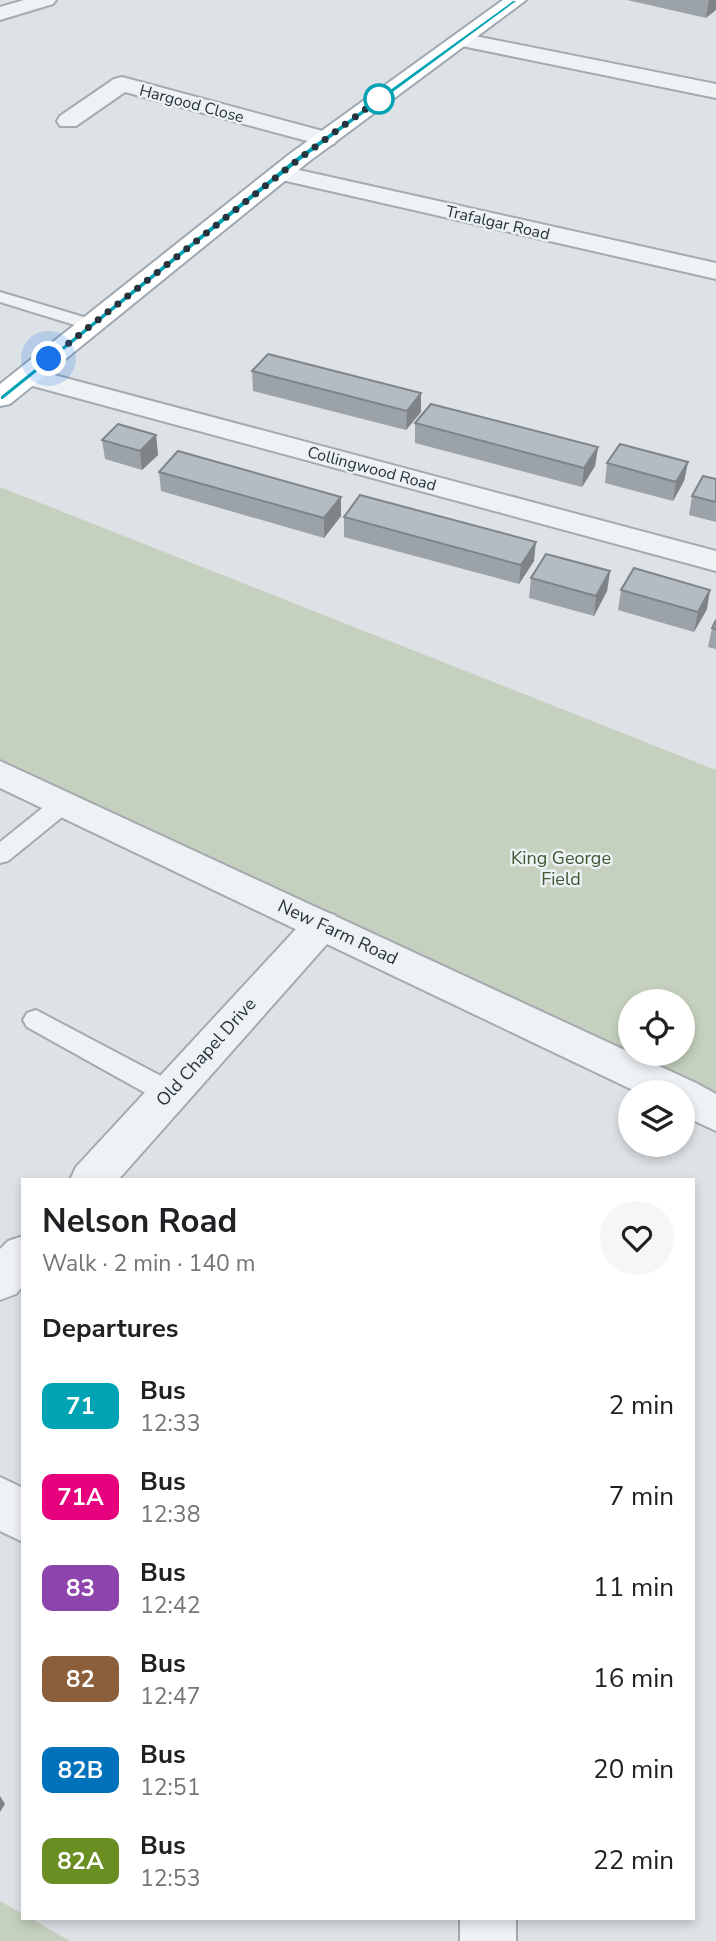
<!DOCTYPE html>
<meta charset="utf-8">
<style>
body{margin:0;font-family:"Nunito Sans",sans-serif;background:#f6f6f6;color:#202124;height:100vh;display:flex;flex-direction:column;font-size:26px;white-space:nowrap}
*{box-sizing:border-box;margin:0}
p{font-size:23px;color:#757577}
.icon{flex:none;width:38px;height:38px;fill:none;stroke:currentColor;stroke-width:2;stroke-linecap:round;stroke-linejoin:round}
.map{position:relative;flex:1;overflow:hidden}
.details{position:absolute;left:21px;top:1178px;width:674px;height:742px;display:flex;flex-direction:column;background:#fff;border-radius:0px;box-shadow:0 4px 10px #0003}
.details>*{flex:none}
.badge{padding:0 14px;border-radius:10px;font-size:24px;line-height:46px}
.buttons{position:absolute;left:618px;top:989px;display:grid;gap:14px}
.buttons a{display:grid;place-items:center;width:77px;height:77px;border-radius:50%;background:#fff;box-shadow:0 4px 10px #0003;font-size:35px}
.you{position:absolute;width:35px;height:35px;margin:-18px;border:5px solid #fff;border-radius:50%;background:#1a73e8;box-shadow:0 0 0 10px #1a73e833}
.map>.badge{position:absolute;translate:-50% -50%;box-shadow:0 0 0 4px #fff}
h2{padding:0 21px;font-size:26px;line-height:63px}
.round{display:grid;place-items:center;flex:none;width:74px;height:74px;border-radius:37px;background:#f6f6f6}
.head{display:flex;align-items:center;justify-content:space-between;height:119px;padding:0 21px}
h1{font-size:33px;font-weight:700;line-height:52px}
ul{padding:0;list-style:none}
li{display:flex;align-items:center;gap:21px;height:91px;padding:0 21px}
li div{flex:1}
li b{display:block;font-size:26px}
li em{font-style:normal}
li .badge{min-width:77px;font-weight:700;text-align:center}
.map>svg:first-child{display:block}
.green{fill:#c5d0be;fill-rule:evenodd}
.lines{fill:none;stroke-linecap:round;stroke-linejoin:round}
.service-casing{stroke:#a3aab0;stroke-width:4}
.minor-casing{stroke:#a3aab0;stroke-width:4}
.tertiary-casing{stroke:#a3aab0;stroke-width:4}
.primary-casing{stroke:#9da8b2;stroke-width:4}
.service{fill:#eff2f5;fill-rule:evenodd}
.minor{fill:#eff2f5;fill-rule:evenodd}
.tertiary{fill:#eff2f5;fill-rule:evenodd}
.primary{fill:#fff;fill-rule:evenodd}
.wall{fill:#9ba2a8}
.shaded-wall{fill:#7e8488}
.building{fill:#b4bcc3;stroke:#7e8488;stroke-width:2}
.line{fill:#00a3b4;stroke:#fff;stroke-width:2}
.walk{stroke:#27323c;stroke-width:7;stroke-dasharray:0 12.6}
.stop-dot{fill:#fff;stroke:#00a3b4;stroke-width:3.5}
.labels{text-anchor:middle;stroke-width:5;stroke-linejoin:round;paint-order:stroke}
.far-street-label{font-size:16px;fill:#27323c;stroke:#ecf1f4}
.park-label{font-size:18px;fill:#415835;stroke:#ecf1f4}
.street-label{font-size:18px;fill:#27323c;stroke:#ecf1f4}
</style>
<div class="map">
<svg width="716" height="1941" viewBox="0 0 716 1941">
<rect width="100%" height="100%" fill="#dde2e6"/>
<!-- green -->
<path class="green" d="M0 487 716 770V1101L0 764ZM630 1001H682V1054H630Z
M0 1901 23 1914V1918H30L70 1941H0Z"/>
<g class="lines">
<!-- service casing -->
<g class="service-casing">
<path id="service" d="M0 292 97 321 99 325 91 330 0 302Z
M64 795 72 797 75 803 72 809 8 861 0 863V842L56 797Z
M36 1010 178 1085 182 1093 178 1101 169 1104 160 1101 27 1027 23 1020 27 1013Z"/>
</g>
<!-- minor casing -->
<g class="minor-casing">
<path id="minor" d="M460 33 716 84V98L452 44 449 39Z
M122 77 334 134 338 139 334 144 326 146 125 92 76 126H60L57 121 60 116 114 79Z
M281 166 716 263V279L273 178 269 173 273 168Z
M28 368 716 551V571L18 382 14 376 18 370Z
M322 911 335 915 341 925 335 935 118 1180H70L76 1167 309 915Z
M23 1236V1286L16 1294 0 1300V1249L8 1241Z
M0 1477 23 1488V1542L0 1531Z
M460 1918H516V1941H460Z"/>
</g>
<!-- tertiary casing -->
<g class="tertiary-casing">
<path id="tertiary" d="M24 0H56L53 4 0 20V7Z
M0 761 696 1083 716 1094V1131L682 1115V1092H637L0 788Z"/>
</g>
<!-- primary casing -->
<g class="primary-casing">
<path id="primary" d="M503 0H526L307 163 10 404 0 406V384L291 153Z"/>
</g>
<!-- service -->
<use href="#service" class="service"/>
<!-- minor -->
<use href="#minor" class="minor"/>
<!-- tertiary -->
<use href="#tertiary" class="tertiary"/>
<!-- primary -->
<use href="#primary" class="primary"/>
</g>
<!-- wall -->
<path class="wall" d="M627 0H716L706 18Z
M252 371 421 393V412L406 430 253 391Z
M415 423 598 447 595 466 582 487 415 443Z
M156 435 158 455 142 470 105 459 102 440Z
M688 462 684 481 673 501 605 483 607 463Z
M159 472 341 497V516L324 538 161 491Z
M716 479V522L689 515 692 496Z
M344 517 534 561 519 584 344 537Z
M610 571 607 591 594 616 529 598 531 578Z
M621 590 707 609 694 632 618 610Z
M716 620V649L708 647 712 628Z"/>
<!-- shaded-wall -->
<path class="shaded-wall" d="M709 0H716V10L706 18Z
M421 393V412L406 430 407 411Z
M156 435 158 455 142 470 140 451Z
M598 447 595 466 582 487 584 468Z
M688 462 684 481 673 501 676 482Z
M341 497V516L324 538V518Z
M536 542 534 561 519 584 521 565Z
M610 571 607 591 594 616 596 596Z
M710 590 707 609 694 632 698 612Z
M0 1796 5 1804 0 1812Z"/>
<!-- building -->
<path class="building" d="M268 354 421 393 407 411 252 371Z
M431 404 598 447 584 468 415 423Z
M118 424 156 435 140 451 102 440Z
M620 444 688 462 676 482 607 463Z
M178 451 341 497 324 518 159 472Z
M703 476 716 479V502L692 496Z
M360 495 536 542 521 565 344 517Z
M546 554 610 571 596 596 531 578Z
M634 568 710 590 698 612 621 590Z
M716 620V629L712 628Z"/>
<!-- line -->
<path class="line" d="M513 0H519L302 160 3 400H0V396L296 157Z"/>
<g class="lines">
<!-- walk -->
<path class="walk" d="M49 359 299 159 379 99"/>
</g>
<!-- markers -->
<circle class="stop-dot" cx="379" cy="99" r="14"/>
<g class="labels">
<!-- far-street labels -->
<g class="far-street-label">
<text transform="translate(192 103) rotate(15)" y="6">Hargood Close</text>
<text transform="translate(498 222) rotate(13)" y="6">Trafalgar Road</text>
<text transform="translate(372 468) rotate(15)" y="6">Collingwood Road</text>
</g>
<!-- park labels -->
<g class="park-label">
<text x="561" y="864">King George<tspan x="561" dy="21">Field</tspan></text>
</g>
<!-- street labels -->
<g class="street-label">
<text transform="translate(338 932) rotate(25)" y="6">New Farm Road</text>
<text transform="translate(206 1052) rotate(-48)" y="6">Old Chapel Drive</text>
</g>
</g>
</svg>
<div class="buttons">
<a><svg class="icon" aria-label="locate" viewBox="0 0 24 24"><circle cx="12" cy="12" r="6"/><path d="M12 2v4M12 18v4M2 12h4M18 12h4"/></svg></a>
<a><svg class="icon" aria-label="layers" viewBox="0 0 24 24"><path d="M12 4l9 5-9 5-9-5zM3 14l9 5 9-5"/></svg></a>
</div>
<div class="you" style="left:49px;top:359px"></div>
<section class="details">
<div class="head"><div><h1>Nelson Road</h1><p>Walk · 2 min · 140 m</p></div><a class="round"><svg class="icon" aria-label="heart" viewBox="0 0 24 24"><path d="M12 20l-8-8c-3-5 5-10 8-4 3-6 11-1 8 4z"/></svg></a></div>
<h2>Departures</h2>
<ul>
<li><span class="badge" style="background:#00a3b4;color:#fff">71</span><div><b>Bus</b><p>12:33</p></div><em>2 min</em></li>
<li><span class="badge" style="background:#e6007e;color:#fff">71A</span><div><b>Bus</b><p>12:38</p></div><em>7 min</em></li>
<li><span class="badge" style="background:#8e44ad;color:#fff">83</span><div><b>Bus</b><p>12:42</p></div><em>11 min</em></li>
<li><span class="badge" style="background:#8b5e3c;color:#fff">82</span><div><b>Bus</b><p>12:47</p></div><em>16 min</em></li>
<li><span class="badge" style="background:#0072bc;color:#fff">82B</span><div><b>Bus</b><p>12:51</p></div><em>20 min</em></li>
<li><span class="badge" style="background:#6b8e23;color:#fff">82A</span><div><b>Bus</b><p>12:53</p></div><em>22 min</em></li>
</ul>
</section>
</div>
